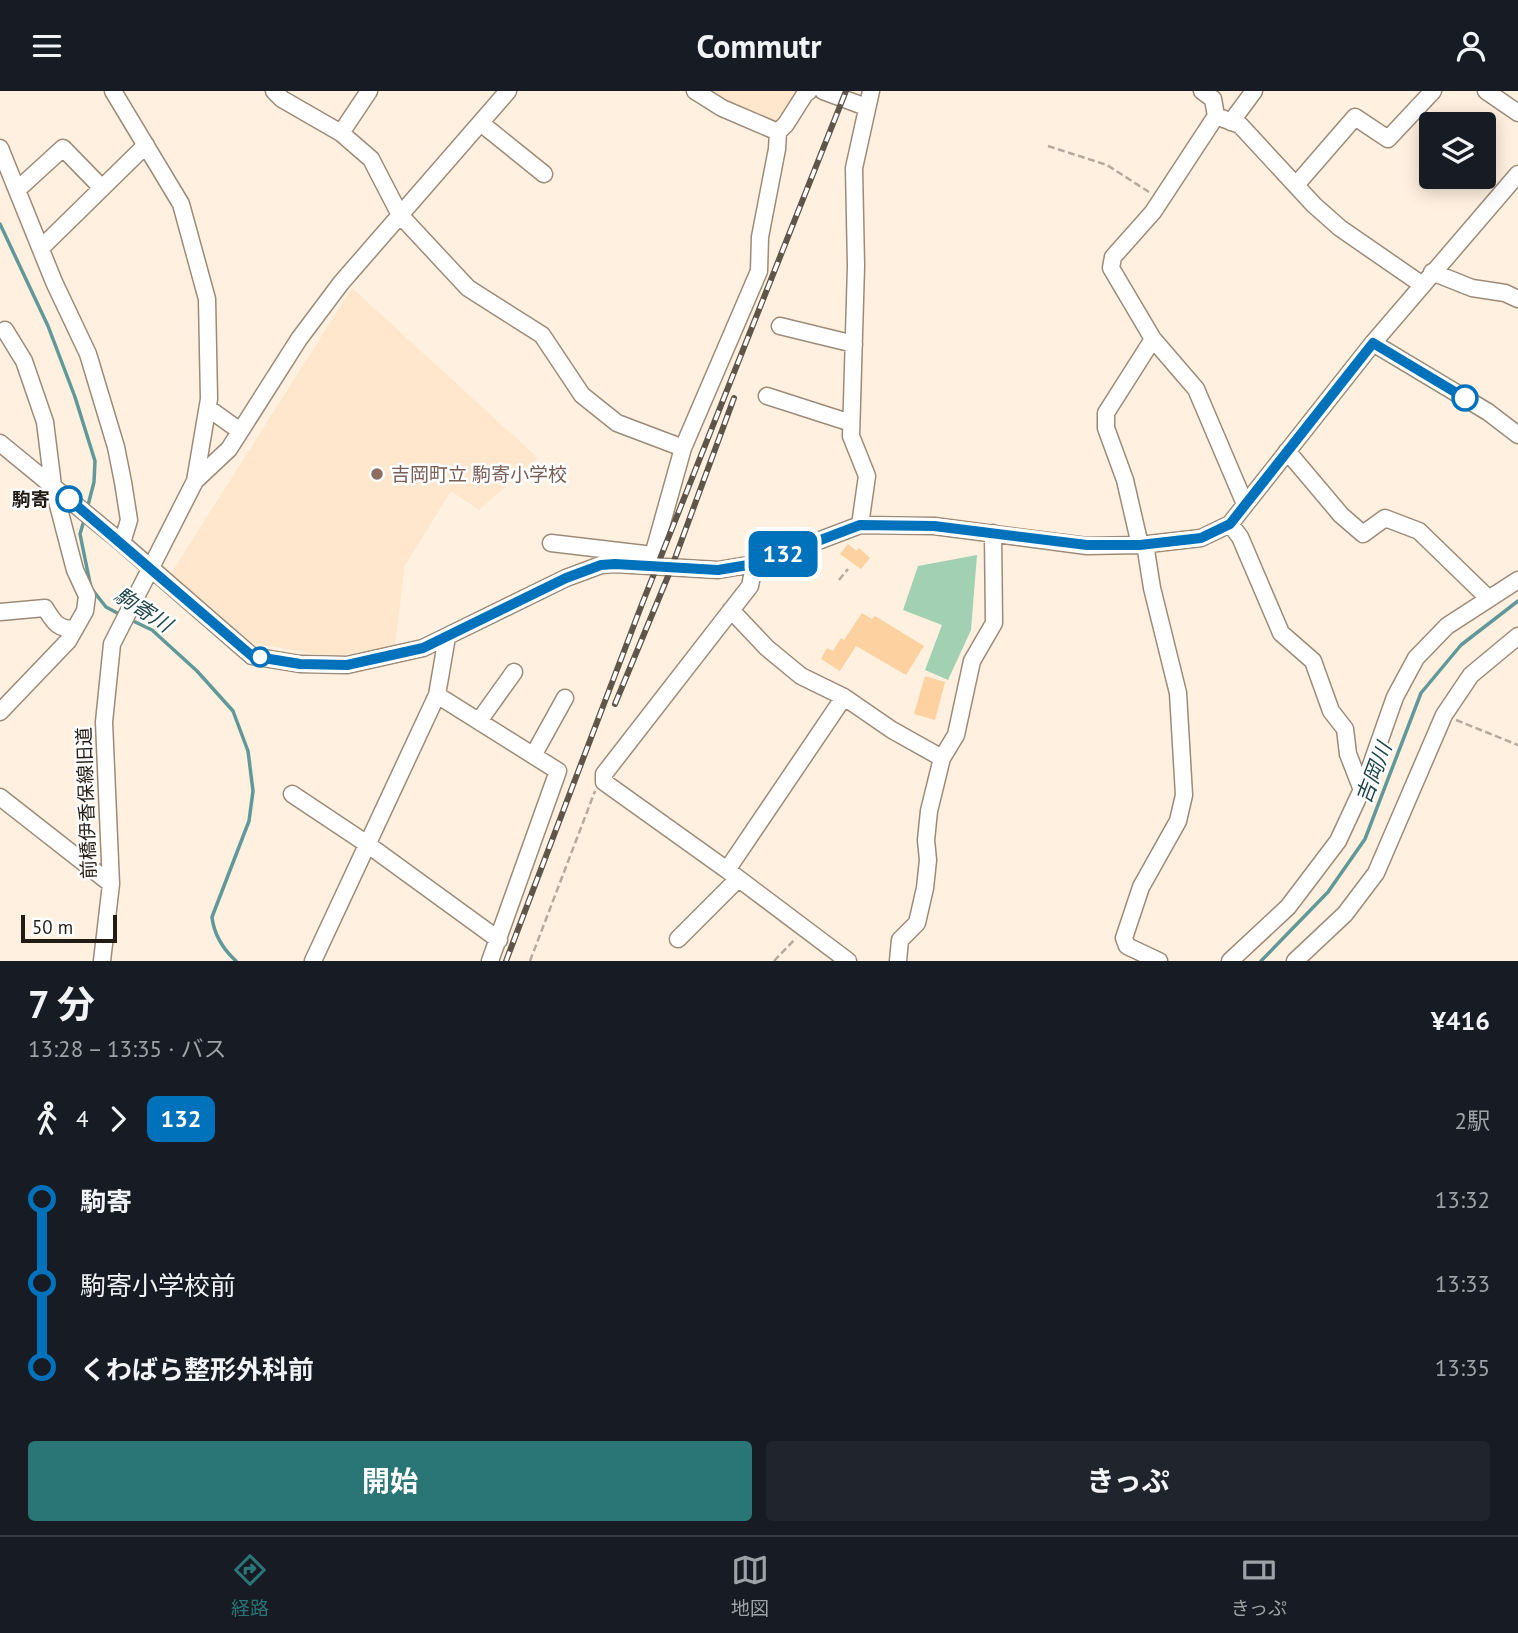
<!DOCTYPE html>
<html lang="ja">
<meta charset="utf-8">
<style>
body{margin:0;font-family:"PT Sans","Noto Sans JP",sans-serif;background:#20242c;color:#f1f3f6;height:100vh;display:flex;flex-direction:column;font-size:26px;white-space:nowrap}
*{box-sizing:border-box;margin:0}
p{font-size:23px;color:#9ea1a6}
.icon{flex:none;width:38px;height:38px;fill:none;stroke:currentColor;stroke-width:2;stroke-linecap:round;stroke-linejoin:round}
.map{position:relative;height:870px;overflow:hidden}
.details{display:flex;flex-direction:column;background:#171b24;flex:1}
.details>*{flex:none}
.badge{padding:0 14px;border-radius:10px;font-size:24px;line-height:46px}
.buttons{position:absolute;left:1419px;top:21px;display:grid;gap:14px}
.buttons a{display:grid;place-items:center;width:77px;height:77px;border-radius:7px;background:#171b24;box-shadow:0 4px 18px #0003;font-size:35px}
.scale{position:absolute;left:21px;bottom:18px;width:96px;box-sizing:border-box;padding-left:7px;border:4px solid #231c15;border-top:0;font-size:19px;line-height:24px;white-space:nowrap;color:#231c15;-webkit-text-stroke:5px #fff;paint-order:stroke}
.map>.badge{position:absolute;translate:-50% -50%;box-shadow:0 0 0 4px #fff}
.legs{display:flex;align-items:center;gap:10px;height:77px;padding:0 28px;font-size:23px}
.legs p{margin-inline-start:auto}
.headline{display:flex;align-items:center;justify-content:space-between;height:119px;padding:0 28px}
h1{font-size:38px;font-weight:700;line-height:52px}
.primary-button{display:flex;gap:14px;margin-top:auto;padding:14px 28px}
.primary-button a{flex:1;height:80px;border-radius:7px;background:#2a7576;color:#fff;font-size:28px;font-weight:700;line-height:80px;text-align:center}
.primary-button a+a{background:#20242c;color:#f1f3f6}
ul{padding:0 28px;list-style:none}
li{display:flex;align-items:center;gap:24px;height:84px;font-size:26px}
li i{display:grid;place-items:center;width:10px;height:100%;margin:0 9px;background:currentColor}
li i::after{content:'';width:18px;height:18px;margin:-9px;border:5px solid;border-radius:50%;background:#171b24}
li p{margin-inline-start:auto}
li:first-child i{background:linear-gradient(#0000 50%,currentColor 0)}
li:last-child i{background:linear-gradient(currentColor 50%,#0000 0)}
header{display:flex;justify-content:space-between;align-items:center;height:91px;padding:0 28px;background:#171b24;font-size:32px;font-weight:700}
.dock{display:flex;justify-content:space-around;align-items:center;height:98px;border-top:2px solid #363941;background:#171b24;font-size:19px;color:#9ea1a6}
.dock a{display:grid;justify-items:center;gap:4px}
.dock .active{color:#2a7576}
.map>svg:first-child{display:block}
.built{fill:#fee7cc}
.green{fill:#a1d0b2}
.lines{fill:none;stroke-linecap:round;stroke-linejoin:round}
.stream{stroke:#61999a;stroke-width:3.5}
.building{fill:#fdd2a0}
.minor-casing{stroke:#9c8b78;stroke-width:19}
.path{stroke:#b6aa9c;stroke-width:2.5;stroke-dasharray:7 3.5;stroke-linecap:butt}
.minor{stroke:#fff;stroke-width:16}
.rail-casing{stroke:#5e554b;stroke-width:6}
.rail{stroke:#fff;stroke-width:3.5;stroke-dasharray:10;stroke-linecap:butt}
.line-1-casing{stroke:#fff;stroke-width:16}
.line-1{stroke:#0072bc;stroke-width:10}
.stop-1-dot{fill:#fff;stroke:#0072bc;stroke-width:3.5}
.education-dot{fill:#8d6e63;stroke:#fff;stroke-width:2.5}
.labels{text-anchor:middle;stroke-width:5;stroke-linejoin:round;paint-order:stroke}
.education-label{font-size:19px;fill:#785e54;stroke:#fff;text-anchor:start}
.stop-label{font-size:19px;font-weight:bold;fill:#231c15;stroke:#fff;text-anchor:end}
.street-label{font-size:19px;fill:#231c15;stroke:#fff}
.water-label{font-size:21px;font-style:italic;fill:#1f4648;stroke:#fff}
</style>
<header><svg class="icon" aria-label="menu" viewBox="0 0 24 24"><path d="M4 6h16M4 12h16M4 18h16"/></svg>Commutr<svg class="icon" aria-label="person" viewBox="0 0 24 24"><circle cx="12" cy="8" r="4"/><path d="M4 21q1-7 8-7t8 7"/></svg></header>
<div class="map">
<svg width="1518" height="870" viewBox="0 0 1518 870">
<rect width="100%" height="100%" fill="#fff0df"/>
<!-- built -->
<path class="built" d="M707 0H801L784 29 773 33Z
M352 197 538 367 479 419 451 400 405 474 395 554 333 566 251 552 170 484Z"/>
<!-- green -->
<path class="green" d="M977 464 971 539 948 589 925 579 942 534 903 519 918 475Z"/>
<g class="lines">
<!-- stream -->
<path class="stream" d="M0 133 48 235 75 306 95 370 94 391 87 418
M85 426 80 443 91 497 106 516 121 524
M131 529 152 539 197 580 233 620 248 660 253 700 249 730 212 826C214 844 223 858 236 870
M1261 870 1328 801 1365 748 1421 602 1461 554 1518 510"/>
</g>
<!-- building -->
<path class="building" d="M848 453 857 460 859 457 870 467 861 478 840 463Z
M862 522 872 528 875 525 924 555 906 584 856 555 840 580 821 568 827 557 833 560 841 547 844 549Z
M925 585 945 591 935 629 914 623Z"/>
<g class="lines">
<!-- minor casing -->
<g class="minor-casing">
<path id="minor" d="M274 0 282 8 341 42 371 68 400 124 468 197 542 244 582 304 617 332 683 357 759 180 760 146 777 58 778 41 786 33 805 3 809 0
M695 0 722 17 778 41
M823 0 866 16
M1202 0 1213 8 1216 25 1153 121 1113 166 1111 177 1153 248 1196 298 1245 413
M1486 0 1518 22
M1216 25 1240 34 1314 114 1340 137 1421 193
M1231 31 1254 0
M482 33 544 83
M341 42 369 0
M0 57 54 191 88 263 116 356 123 391 129 429 122 452
M1296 94 1355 26 1388 48 1433 0
M17 99 63 57 102 97
M41 157 146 54
M1432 181 1472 197 1505 202 1518 208
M780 235 854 253
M1373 252 1488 321 1518 344
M767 305 851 332
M208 317 240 340
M0 352 122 452 252 565 300 573 347 574 423 557 566 487 601 474 615 473 718 479 760 472 860 434 934 435 1087 455 1140 454 1201 447 1230 433 1373 252 1518 83
M1287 360 1341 424 1363 443 1385 427 1419 440 1488 507
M195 390 229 358 299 248 341 192 508 0
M1230 433 1240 446 1281 542 1313 570 1331 620 1345 638 1348 663 1362 699
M860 434 867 385 851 345 856 175 854 77 871 0
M551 452 653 464 683 357
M1145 453 1152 497 1178 602 1184 704 1178 730 1141 796 1124 847 1127 855 1159 870
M1140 454 1125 389 1106 337V322L1153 248
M760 472 752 485 750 495 604 683V691L727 779 848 870
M731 519 767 557 801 585 844 606 892 639 942 667
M0 521 45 517C54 531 57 538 75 538
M437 604 558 680 490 870
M0 621 68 550 85 520 87 505 75 479 53 395 45 331 24 270 5 239
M479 630 514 581
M534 663 565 607
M292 703 367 753 499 849
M0 706 111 793
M727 779 844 606
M678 848 738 788
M102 870 111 793 104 631 112 553 195 390 209 308 207 208 181 113 113 0
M313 870 437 604 447 546
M898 870 900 849 917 832 925 797 928 769 926 749 929 720 942 667 956 644 972 570 994 532 993 442
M1230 870 1288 816 1338 750 1364 694 1395 606 1416 567 1447 535 1518 489
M1295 870 1345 823 1376 782 1444 624 1471 584 1518 545"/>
</g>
<!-- path -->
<path class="path" d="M1048 55 1107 74 1149 101
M839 489 848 478
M1456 629 1518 654
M530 870 595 700
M774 870 796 847"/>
<!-- minor -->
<use href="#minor" class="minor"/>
<!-- rail casing -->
<g class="rail-casing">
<path id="rail" d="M615 613 671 478 734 307
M506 870 642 513 846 0"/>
</g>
<!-- rail -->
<use href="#rail" class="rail"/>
</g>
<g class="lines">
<!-- line-1 casing -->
<g class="line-1-casing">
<path id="line-1" d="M69 408 252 565 300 573 347 574 423 557 566 487 601 474 615 473 718 479 760 472 860 434 934 435 1087 454H1140L1201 447 1230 433 1373 252 1465 307"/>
</g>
<!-- line-1 -->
<use href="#line-1" class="line-1"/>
</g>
<!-- markers -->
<g class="stop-1-dot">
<circle cx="1465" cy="307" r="12"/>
<circle cx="69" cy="408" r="12"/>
<circle cx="260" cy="566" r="9"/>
</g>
<circle class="education-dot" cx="377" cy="383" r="7"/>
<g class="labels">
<!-- education labels -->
<g class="education-label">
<text x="391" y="390">吉岡町立 駒寄小学校</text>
</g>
<!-- stop labels -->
<g class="stop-label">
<text x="50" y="415">駒寄</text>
</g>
<!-- street labels -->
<g class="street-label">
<text transform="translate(86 712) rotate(-92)" y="7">前橋伊香保線旧道</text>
</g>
<!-- water labels -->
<g class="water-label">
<text transform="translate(143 519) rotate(33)" y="7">駒寄川</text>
<text transform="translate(1374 682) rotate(-69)" y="7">吉岡川</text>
</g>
</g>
</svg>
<div class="buttons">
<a><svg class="icon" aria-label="layers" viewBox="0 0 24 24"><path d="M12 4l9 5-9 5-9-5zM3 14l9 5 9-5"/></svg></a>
</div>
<div class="scale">50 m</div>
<b class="badge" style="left:783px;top:463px;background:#0072bc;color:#fff">132</b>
</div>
<section class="details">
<div class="headline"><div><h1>7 分</h1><p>13:28 – 13:35 · バス</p></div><b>¥416</b></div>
<div class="legs"><svg class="icon" aria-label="walk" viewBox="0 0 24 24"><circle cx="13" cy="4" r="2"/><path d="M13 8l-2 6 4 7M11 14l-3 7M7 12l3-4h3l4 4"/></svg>4<svg class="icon" aria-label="forward" viewBox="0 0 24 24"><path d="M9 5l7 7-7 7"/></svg><b class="badge" style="background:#0072bc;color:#fff">132</b><p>2駅</p></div>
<ul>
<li><i style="color:#0072bc"></i><b>駒寄</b><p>13:32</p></li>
<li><i style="color:#0072bc"></i><span>駒寄小学校前</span><p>13:33</p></li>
<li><i style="color:#0072bc"></i><b>くわばら整形外科前</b><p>13:35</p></li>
</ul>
<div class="primary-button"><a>開始</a><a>きっぷ</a></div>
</section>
<nav class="dock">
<a class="active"><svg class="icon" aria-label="directions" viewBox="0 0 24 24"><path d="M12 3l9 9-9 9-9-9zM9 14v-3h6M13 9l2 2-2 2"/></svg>経路</a>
<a><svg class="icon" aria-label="map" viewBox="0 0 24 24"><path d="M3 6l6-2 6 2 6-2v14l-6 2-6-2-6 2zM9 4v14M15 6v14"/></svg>地図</a>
<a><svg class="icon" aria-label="tickets" viewBox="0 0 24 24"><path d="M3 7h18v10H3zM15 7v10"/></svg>きっぷ</a>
</nav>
